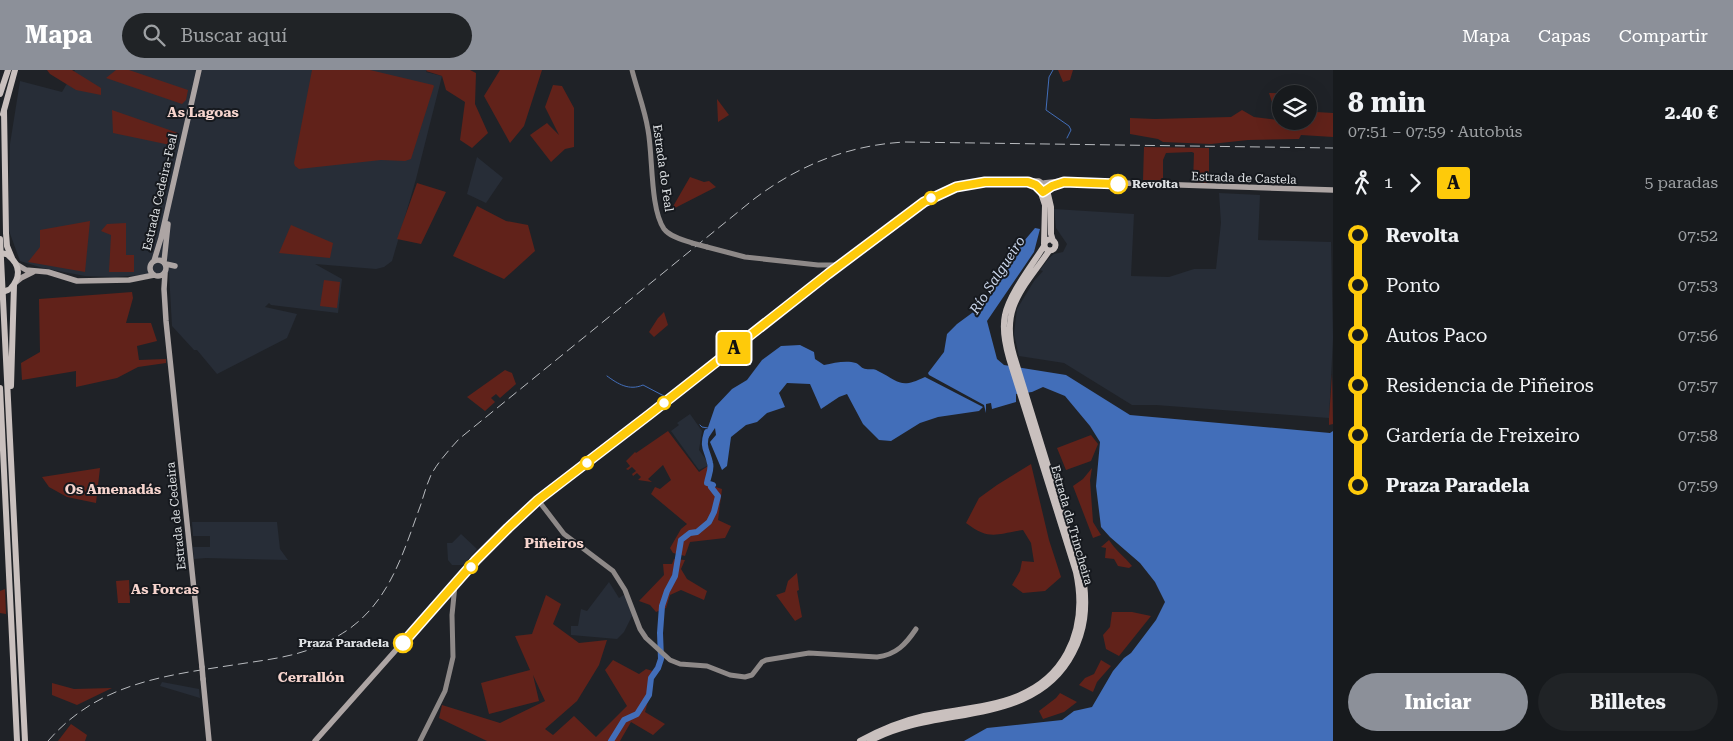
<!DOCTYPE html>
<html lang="es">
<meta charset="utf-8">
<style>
body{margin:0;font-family:"Roboto Serif",serif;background:#202326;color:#f1f3f6;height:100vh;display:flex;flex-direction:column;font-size:19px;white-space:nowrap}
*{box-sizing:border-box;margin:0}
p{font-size:16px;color:#9ea1a4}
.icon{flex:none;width:28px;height:28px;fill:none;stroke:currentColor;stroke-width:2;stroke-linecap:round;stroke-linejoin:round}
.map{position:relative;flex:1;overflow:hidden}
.sheet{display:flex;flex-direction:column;background:#171a1d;width:400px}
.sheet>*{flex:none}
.badge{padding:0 10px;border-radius:4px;font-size:18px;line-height:32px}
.controls{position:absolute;left:1272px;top:15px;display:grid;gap:10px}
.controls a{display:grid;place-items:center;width:45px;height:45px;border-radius:50%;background:#171a1d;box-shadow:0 5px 20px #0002,0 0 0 1px #36383b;font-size:25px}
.map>.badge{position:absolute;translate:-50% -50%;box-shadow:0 0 0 2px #fff}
.legs{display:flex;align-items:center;gap:8px;height:55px;padding:0 15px;font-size:16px}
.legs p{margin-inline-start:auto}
.headline{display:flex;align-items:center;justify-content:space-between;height:85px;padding:0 15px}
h1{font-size:28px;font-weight:700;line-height:38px}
.cta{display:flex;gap:10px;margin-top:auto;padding:10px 15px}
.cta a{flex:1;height:58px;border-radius:30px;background:#8c9099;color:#fff;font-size:20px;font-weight:700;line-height:58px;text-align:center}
.cta a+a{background:#202326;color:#f1f3f6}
ul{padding:0 15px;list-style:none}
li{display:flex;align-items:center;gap:18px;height:50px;font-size:19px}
li i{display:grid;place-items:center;width:8px;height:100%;margin:0 6px;background:currentColor}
li i::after{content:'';width:12px;height:12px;margin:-6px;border:4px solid;border-radius:50%;background:#171a1d}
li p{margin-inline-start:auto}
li:first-child i{background:linear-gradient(#0000 50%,currentColor 0)}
li:last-child i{background:linear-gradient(currentColor 50%,#0000 0)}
header{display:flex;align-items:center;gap:30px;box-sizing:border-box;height:70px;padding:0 25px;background:#8c9099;color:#fff}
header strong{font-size:24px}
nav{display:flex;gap:28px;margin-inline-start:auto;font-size:18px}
.search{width:350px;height:45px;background:#202326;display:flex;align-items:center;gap:12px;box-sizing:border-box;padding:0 18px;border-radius:28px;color:#9ea1a4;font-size:19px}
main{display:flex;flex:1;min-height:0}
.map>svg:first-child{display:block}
.built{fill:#272d37}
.green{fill:#61221a}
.water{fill:#426eb9}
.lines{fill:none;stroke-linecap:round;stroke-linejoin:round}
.stream{stroke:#426eb9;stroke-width:1}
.river{stroke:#426eb9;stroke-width:6}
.secondary{stroke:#8e8988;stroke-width:5}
.primary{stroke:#ada5a4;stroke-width:5.5}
.highway{stroke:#c9c0be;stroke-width:6}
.rail{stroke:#b9bcc0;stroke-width:1;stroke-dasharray:10 5;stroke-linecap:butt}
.secondary-bridge{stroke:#8e8988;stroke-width:5}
.primary-bridge{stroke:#ada5a4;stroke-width:5.5}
.highway-bridge{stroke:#c9c0be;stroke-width:6}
.line-1-casing{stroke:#fff;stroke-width:11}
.line-1{stroke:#feca0a;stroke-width:8}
.stop-1-dot{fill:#fff;stroke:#feca0a;stroke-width:2.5}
.labels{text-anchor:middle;stroke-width:4;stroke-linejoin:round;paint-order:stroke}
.street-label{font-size:12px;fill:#dde0e3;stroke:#16191e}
.stop-label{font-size:12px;font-weight:bold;fill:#dde0e3;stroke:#16191e;text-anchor:start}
.neighbourhood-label{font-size:14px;font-weight:bold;fill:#f6d4cd;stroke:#16191e}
.water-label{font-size:14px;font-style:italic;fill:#ccd8ed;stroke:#16191e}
</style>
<header>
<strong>Mapa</strong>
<div class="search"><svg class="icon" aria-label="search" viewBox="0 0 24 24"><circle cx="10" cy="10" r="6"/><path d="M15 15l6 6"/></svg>Buscar aquí</div>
<nav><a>Mapa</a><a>Capas</a><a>Compartir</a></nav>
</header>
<main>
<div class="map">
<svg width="1333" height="671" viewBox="0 0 1333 671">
<rect width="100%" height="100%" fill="#1f2227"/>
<!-- built -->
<path class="built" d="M75 0H427L426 2 442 6 416 109 392 191 384 197 376 199 315 194 342 209 338 243 271 235 269 233 265 237 297 244 287 268 217 304 197 280H194L172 256 169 203 114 207 85 206 43 198 20 191 8 158 10 74 20 11 62 22Z
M477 87 503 108 486 133 467 124Z
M1219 123 1260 125 1258 170 1331 172 1333 268 1329 348 1156 335H1132L1064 293 1019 286 1014 264 1017 239 1034 211 1043 201 1040 200 1049 188 1054 184 1063 182 1067 174 1056 158 1054 139 1134 144 1131 206 1169 207 1194 199H1216L1221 153Z
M690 344 702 361 699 380 707 391V396L699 400 671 361 679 355 677 353Z
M192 452H277L280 479 288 490 206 488 194 489 193 477H210V466H193Z
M461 464 477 479 463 495H452L448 490 447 473H452Z
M609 512 619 528 625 524 632 546 624 562 617 569 571 565V556H578L581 539 587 541Z
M162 612 199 619 200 628 160 616Z"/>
<!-- green -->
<path class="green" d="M47 0H72L101 18V25L76 20 50 4Z
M116 0H129L188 20 186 30 182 34 106 8Z
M312 0H370L433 15 434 16 411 89 405 91 381 90 299 99 295 96 294 93Z
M427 0H470L476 3 475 34 488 63 472 78 460 70 465 32 446 20 442 6 426 1Z
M500 0H542L524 56 510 73 484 26Z
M1058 0H1073L1070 10 1063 12Z
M553 15 562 16 574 38V77L565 79 551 92 530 65 547 53 559 65 545 37Z
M1269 23 1303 24H1281V51H1309V29L1313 32 1316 42 1333 43V67L1301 65 1299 69 1248 70 1211 74 1163 72 1158 69 1130 64V48L1155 49 1231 47 1242 40 1254 47 1278 50Z
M717 29 729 45 718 52Z
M112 40 178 63 175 76 113 63Z
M1144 77 1209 78V106L1211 107V113L1193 112 1194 83 1192 82 1166 83 1163 90V111L1143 110Z
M690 107 704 112 709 111 716 117 671 140Z
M417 113 446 122 421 174 397 169Z
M477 136 506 151 528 155 535 181 504 209 453 186Z
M90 151 85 202 28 192 40 177V160Z
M126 153V185H134V202H109L111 165 101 161 107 154Z
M291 155 333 173 330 188 279 183Z
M324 210 340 212 337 238 320 236Z
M132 222 133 228 126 253H151L157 271 137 276 139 290 166 289V293L138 297 117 308 76 317V301L22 310 21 293 40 282 39 229Z
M664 242 668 255 654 267 649 262 658 248Z
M505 300 512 303 516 314 500 328 496 324 491 328 495 332 485 341 467 327Z
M1332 304 1333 354 1329 355V348Z
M668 361 699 402 708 396 706 410 709 415 722 419 718 450 731 456 725 468 690 472 685 486 673 483 670 478 681 459 687 454 651 424 655 417 660 419 671 410 663 395 648 409 652 412 638 410 641 407 637 403 633 406 632 404 636 401 632 397 628 400 626 399 630 396 626 391 635 382 636 383Z
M1091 365 1098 374 1091 391 1066 400 1057 378Z
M1031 394 1049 470 1061 507 1045 521 1023 523 1012 515 1020 501 1022 491 1034 492 1031 473 1023 460C996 464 990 471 966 453L979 428 997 415Z
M100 398 96 433 67 427 49 417 42 407Z
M1092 398 1090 410 1093 452 1101 465 1093 468 1073 416 1083 409Z
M1109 470C1115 480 1125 487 1132 496L1129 498 1118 496 1114 489 1105 488 1106 478 1101 477Z
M674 489 685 490 681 499 687 509 707 521 704 530 681 520 670 525 666 538 656 542 650 535 639 531 664 505 663 494H672Z
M797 503 799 520 797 521 802 547 795 551 776 525 785 522 788 511Z
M129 510 130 533H118L116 511Z
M5 519 6 544 0 543V521Z
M546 525 561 534 553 554 579 573 607 570 599 595 577 631 545 659 553 665 574 646 596 667 627 636 605 600 613 590 639 604 646 599 653 601V613L645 642 665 654 653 665 631 652 620 671H487L439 648 442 635 500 653 545 631 533 605 539 631 489 644 481 613 530 600 515 566 532 564Z
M1112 542H1132L1151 546 1119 586 1106 579 1103 565 1110 557Z
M1101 590 1111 596 1097 612 1093 622 1079 615 1085 608 1094 604Z
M52 613 74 619 112 618 77 635 52 625Z
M1060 623 1077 632 1064 642 1043 649 1039 641 1056 628Z
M71 654 87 665 85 671H58Z"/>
<!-- water -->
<path class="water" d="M1035 158 1040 159 1034 182 987 251 997 289 1004 295 1066 305 1130 345 1330 363 1333 361V671H964L987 658 1062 650 1074 641 1092 637 1113 601 1124 588 1131 583 1156 550 1165 532 1155 512 1140 493 1110 467 1101 457 1096 416 1100 372 1090 356 1065 326 1043 317 1032 322 1016 324V332L992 339 991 333 986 334V343L984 335 929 305 928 303 944 282 947 264 957 254 987 232 1019 177Z
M800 275 814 282 815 289 824 295C834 293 846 290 856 293 860 295 862 299 866 299 871 300 873 298 878 301 900 312 900 319 925 307L983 337 979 341 938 347 920 353 891 371 879 370 863 354 847 324 839 327 821 339 810 314 787 313 779 323 785 337 767 343 757 352 746 355 731 367 727 396 722 400 710 372 716 365 715 358 707 370 704 369 715 337 732 319 747 310 762 290 781 276Z"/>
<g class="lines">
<!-- stream -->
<path class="stream" d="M1053 0 1049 7 1046 40 1069 56 1071 60 1067 68
M607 306C618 314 629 321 643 315L664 326
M700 355 702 357 708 358"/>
<!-- river -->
<path class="river" d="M611 671 624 650 637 644 649 625 651 608 658 598 661 589 660 563 662 536 667 521 675 506 681 470 690 463 697 462 709 452 714 442 718 426 711 417 713 415 707 413C708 406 712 399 710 393 707 379 702 378 707 362"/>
<!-- secondary -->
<path class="secondary" d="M632 0C637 20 645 40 648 60 653 86 650 139 664 159 670 167 684 170 692 173
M707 177 745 187 818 195H840
M538 430 564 464 613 501 625 520 640 559 646 568 670 590 680 594 707 596 730 605 745 607 752 605 762 592 766 590 809 583 877 587C896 585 906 574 916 559
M420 671 445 621 450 600 453 587 452 545 455 515"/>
<!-- primary -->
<path class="primary" d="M1044 113 1061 111 1333 120
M150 198a8 8 0 1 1 16 0a8 8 0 1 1-16 0Z
M154 191 161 168 199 0
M164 192 168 154
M16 194 26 200 48 202 77 211 129 210 154 205
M166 194 175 196
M165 203 164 219 166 251 202 597
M16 212 21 208 33 202
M203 609 209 671
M315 671 476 490 508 457 538 430 828 204 924 132 940 123 969 114 985 112 1039 111 1042 113"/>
<!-- highway -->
<path class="highway" d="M0 24 8 0
M4 40 6 163 7 176 12 188
M3 44 15 0
M1040 120 1045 135 1044 174
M1047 120 1051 137V164L1053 171
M0 169 25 671
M1044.5 175a5.5 5.5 0 1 1 11 0a5.5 5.5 0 1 1-11 0Z
M9 186C20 195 21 207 11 218
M11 316 14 215
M0 318 17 671
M860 671C880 660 902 651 924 646 977 635 1038 637 1067 583 1081 557 1082 530 1076 502L1009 288C1005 274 1002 259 1005 245 1009 224 1033 194 1044 176
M870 671C936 634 1034 659 1073 583 1085 560 1087 538 1084 513L1014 286C1000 237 1023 219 1049 181"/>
<!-- rail -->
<path class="rail" d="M48 671C101 610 171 605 246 593 287 587 314 583 349 559 391 529 404 480 421 434 424 424 427 414 431 405 438 392 449 380 459 369L754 129C799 95 849 75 905 72L1333 78"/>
<!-- secondary-bridge -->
<path class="secondary-bridge" d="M692 173 707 177"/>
<!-- primary-bridge -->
<path class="primary-bridge" d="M202 597 203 609"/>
<!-- highway-bridge -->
<path class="highway-bridge" d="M0 183 6 184
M0 223 8 220"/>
</g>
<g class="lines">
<!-- line-1 casing -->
<g class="line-1-casing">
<path id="line-1" d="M403 573 476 490 508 458 538 430 650 344 828 204 924 132 956 117 985 112H1028L1036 115 1043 122 1052 116 1064 112 1118 114"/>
</g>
<!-- line-1 -->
<use href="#line-1" class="line-1"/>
</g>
<!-- markers -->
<g class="stop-1-dot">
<circle cx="1118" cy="114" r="9"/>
<circle cx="931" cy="128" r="6"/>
<circle cx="664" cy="333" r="6"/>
<circle cx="587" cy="393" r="6"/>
<circle cx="471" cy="497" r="6"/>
<circle cx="403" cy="573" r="9"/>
</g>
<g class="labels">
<!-- street labels -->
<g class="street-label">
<text transform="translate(663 98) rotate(82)" y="4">Estrada do Feal</text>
<text transform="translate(1244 108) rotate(2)" y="4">Estrada de Castela</text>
<text transform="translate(160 122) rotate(-77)" y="4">Estrada Cedeira-Feal</text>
<text transform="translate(176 446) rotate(-96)" y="4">Estrada de Cedeira</text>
<text transform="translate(1072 455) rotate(74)" y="4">Estrada da Trincheira</text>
</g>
<!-- stop labels -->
<g class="stop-label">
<text x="1132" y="118">Revolta</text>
<text x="389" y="577" text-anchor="end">Praza Paradela</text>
</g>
<!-- neighbourhood labels -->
<g class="neighbourhood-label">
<text x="203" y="47">As Lagoas</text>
<text x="113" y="424">Os Amenadás</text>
<text x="554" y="478">Piñeiros</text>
<text x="165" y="524">As Forcas</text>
<text x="311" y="612">Cerrallón</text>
</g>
<!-- water labels -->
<g class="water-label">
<text transform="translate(997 205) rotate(-57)" y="5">Río Salgueiro</text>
</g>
</g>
</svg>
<div class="controls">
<a><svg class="icon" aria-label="layers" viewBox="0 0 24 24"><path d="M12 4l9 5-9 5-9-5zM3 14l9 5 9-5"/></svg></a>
</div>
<b class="badge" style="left:734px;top:278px;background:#feca0a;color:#111">A</b>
</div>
<section class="sheet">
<div class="headline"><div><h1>8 min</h1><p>07:51 – 07:59 · Autobús</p></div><b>2.40 €</b></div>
<div class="legs"><svg class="icon" aria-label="walk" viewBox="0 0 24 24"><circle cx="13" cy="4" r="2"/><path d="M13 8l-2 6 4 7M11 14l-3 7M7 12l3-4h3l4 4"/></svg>1<svg class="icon" aria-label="forward" viewBox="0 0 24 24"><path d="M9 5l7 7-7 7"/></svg><b class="badge" style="background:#feca0a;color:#111">A</b><p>5 paradas</p></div>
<ul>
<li><i style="color:#feca0a"></i><b>Revolta</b><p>07:52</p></li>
<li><i style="color:#feca0a"></i><span>Ponto</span><p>07:53</p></li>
<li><i style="color:#feca0a"></i><span>Autos Paco</span><p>07:56</p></li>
<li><i style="color:#feca0a"></i><span>Residencia de Piñeiros</span><p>07:57</p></li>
<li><i style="color:#feca0a"></i><span>Gardería de Freixeiro</span><p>07:58</p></li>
<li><i style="color:#feca0a"></i><b>Praza Paradela</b><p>07:59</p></li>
</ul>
<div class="cta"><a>Iniciar</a><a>Billetes</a></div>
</section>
</main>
